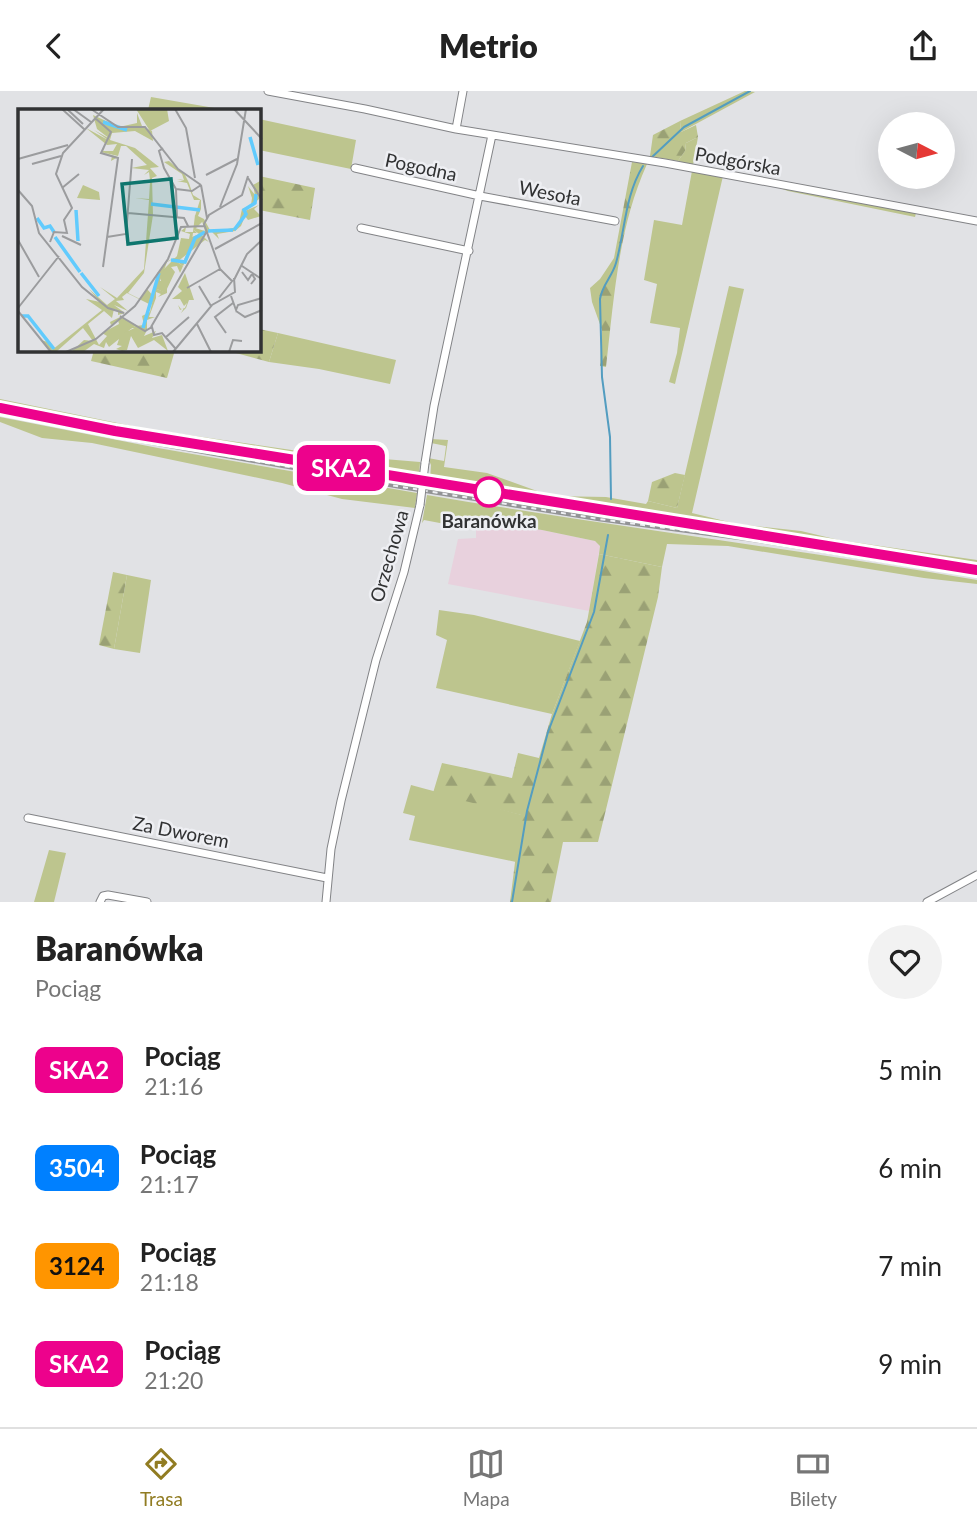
<!DOCTYPE html>
<html lang="pl">
<meta charset="utf-8">
<style>
body{margin:0;font-family:Lato,sans-serif;background:#f2f2f2;color:#222;height:100vh;display:flex;flex-direction:column;font-size:26px;white-space:nowrap}
*{box-sizing:border-box;margin:0}
p{font-size:23px;color:#767676}
.icon{flex:none;width:38px;height:38px;fill:none;stroke:currentColor;stroke-width:2;stroke-linecap:round;stroke-linejoin:round}
.map{position:relative;height:811px;overflow:hidden}
.drawer{display:flex;flex-direction:column;background:#fff;flex:1}
.drawer>*{flex:none}
.badge{padding:0 14px;border-radius:10px;font-size:24px;line-height:46px}
.needle{width:46px;rotate:96deg}
.buttons{position:absolute;left:878px;top:21px;display:grid;gap:14px}
.buttons a{display:grid;place-items:center;width:77px;height:77px;border-radius:50%;background:#fff;box-shadow:0 7px 28px #0002;font-size:35px}
.map>.badge{position:absolute;translate:-50% -50%;box-shadow:0 0 0 4px #fff}
.round{display:grid;place-items:center;flex:none;width:74px;height:74px;border-radius:37px;background:#f2f2f2}
.overview{display:flex;align-items:center;justify-content:space-between;height:119px;padding:0 35px}
h1{font-size:33px;font-weight:800;line-height:52px}
ul{padding:0;list-style:none}
li{display:flex;align-items:center;gap:21px;height:98px;padding:0 35px}
li div{flex:1}
li b{display:block;font-size:26px}
li em{font-style:normal}
li .badge{min-width:77px;font-weight:700;text-align:center}
header{display:flex;justify-content:space-between;align-items:center;height:91px;padding:0 35px;background:#fff;font-size:32px;font-weight:800}
.dock{display:flex;justify-content:space-around;align-items:center;height:98px;border-top:2px solid #e0e0e0;background:#fff;font-size:19px;color:#767676}
.dock a{display:grid;justify-items:center;gap:4px}
.dock .current{color:#917c22}
.map>svg:first-child{display:block}
.commercial{fill:#e8d1dd}
.grass{fill:#bdc58e}
.forest{fill:url(#forest-firs)}
.lines{fill:none;stroke-linecap:round;stroke-linejoin:round}
.stream{stroke:#539dc0;stroke-width:2}
.street-casing{stroke:#828386;stroke-width:9}
.street{stroke:#fff;stroke-width:7}
.rail-casing{stroke:#929395;stroke-width:4.5}
.rail{stroke:#eeeff3;stroke-width:2;stroke-dasharray:5;stroke-linecap:butt}
.street-bridge-casing{stroke:#828386;stroke-width:9;stroke-linecap:butt}
.street-bridge{stroke:#fff;stroke-width:7}
.line-casing{stroke:#fff;stroke-width:16}
.line{stroke:#ed028c;stroke-width:10}
.stop-dot{fill:#fff;stroke:#ed028c;stroke-width:3.5}
.labels{text-anchor:middle;stroke-width:5;stroke-linejoin:round;paint-order:stroke}
.street-label{font-size:19px;fill:#313233;stroke:#eeeff3}
.stop-label{font-size:19px;font-weight:bold;fill:#313233;stroke:#eeeff3}
.inset-river{fill:none;stroke:#61cbfd;stroke-width:3.5}
.inset-road{fill:none;stroke:#9b9c9e;stroke-width:2}
.view{fill:#0f766e;fill-opacity:0.15;stroke:#0f766e;stroke-width:3.5}
.inset-edge{fill:none;stroke:#313233;stroke-width:3.5}
</style>
<header><svg class="icon" aria-label="back" viewBox="0 0 24 24"><path d="M15 5l-7 7 7 7"/></svg>Metrio<svg class="icon" aria-label="share" viewBox="0 0 24 24"><path d="M12 15V3M7 8l5-5 5 5M5 13v7h14v-7"/></svg></header>
<div class="map">
<svg width="977" height="811" viewBox="0 0 977 811">
<defs>
<pattern id="forest-firs" width="22" height="20" patternUnits="userSpaceOnUse" patternTransform="scale(1.75)"><rect width="22" height="20" fill="#bdc58e"/><path d="M5 1l3.5 6h-7zM16 11l3.5 6h-7z" fill="#9aa175"/></pattern>
</defs>
<rect width="100%" height="100%" fill="#e1e2e5"/>
<!-- commercial -->
<path class="commercial" d="M471 428 542 439 595 450 600 455 589 520 448 493 458 448 476 447V433H470Z"/>
<!-- grass -->
<path class="grass" d="M745 0 755 1 681 41 680 30Z
M151 6 226 19H148Z
M259 28 356 49 351 78 259 59Z
M698 46 693 74 678 70 685 60 686 52Z
M692 80 723 85 675 293 669 291 677 262 680 237 650 232 657 193 644 189 654 129 682 134Z
M768 93 947 127 946 129 916 122 915 126 788 100Z
M729 195 744 198 692 422 737 433 801 440 839 449 977 469V477L430 388 431 374 428 367 444 370 446 355 431 352V348L448 349 444 376 487 382 551 405 606 406 646 413 648 410 677 417Z
M278 242 396 269 390 293 319 278 269 271Z
M0 308 147 338 312 362 420 371 419 386 76 329 0 313Z
M0 326 158 357 417 402 415 417 342 408 282 392 92 352 42 347 0 331Z
M427 404C610 435 794 458 977 489V493L924 487 728 455 667 453 662 476 599 463 600 455 595 450 542 439 471 428 470 433H445L424 429 422 432Z
M127 484 151 489 140 562 114 558Z
M439 519 474 524 580 550 552 623 436 597 447 549 436 544Z
M411 694 522 724 516 771 409 749 415 725 403 722Z
M49 759 66 762 54 811H34Z"/>
<!-- forest -->
<path class="forest" d="M680 30 681 41 696 34 698 46 686 52 685 60 678 70 650 65 653 44Z
M632 71 647 73C618 137 614 208 606 276L600 275 602 239 592 211 590 197 600 188 614 167Z
M259 85 315 97 310 129 259 119Z
M259 238 278 242 269 271 225 259H259Z
M94 259H175L167 287 91 270Z
M675 382 685 384 677 417 648 410 652 391Z
M599 463 662 476 658 506 598 751H563L551 811H510L521 724 433 702 442 672 512 687 518 662 539 667 552 623 587 531Z
M113 481 127 484 114 558 99 554Z"/>
<g class="lines">
<!-- stream -->
<path class="stream" d="M651 67 684 36 750 0
M611 408 610 346 602 286 600 208C602 194 612 186 616 172 625 140 625 104 643 75
M512 811 527 720 548 641 594 521 608 444"/>
<!-- street casing -->
<g class="street-casing">
<path id="street" d="M268 0 365 18 456 38 665 72 977 130
M456 38 463 0
M355 77 480 105 615 130
M361 137 469 160
M425 372 434 315 492 44
M28 727 327 787
M100 811 103 805 108 804 147 811
M326 811 331 758 341 710 376 569 404 481 420 414
M927 811 977 784"/>
</g>
<!-- street -->
<use href="#street" class="street"/>
<!-- rail casing -->
<g class="rail-casing">
<path id="rail" d="M0 321 114 345 402 396 599 428 748 448 977 484"/>
</g>
<!-- rail -->
<use href="#rail" class="rail"/>
<!-- street-bridge casing -->
<g class="street-bridge-casing">
<path id="street-bridge" d="M420 414 425 372"/>
</g>
<!-- street-bridge -->
<use href="#street-bridge" class="street-bridge"/>
</g>
<g class="lines">
<!-- line casing -->
<g class="line-casing">
<path id="line" d="M0 317 115 340 977 479"/>
</g>
<!-- line -->
<use href="#line" class="line"/>
</g>
<!-- markers -->
<circle class="stop-dot" cx="489" cy="401" r="14"/>
<g class="labels">
<!-- street labels -->
<g class="street-label">
<text transform="translate(738 70) rotate(10)" y="7">Podgórska</text>
<text transform="translate(421 76) rotate(12)" y="7">Pogodna</text>
<text transform="translate(550 102) rotate(11)" y="7">Wesoła</text>
<text transform="translate(389 465) rotate(-74)" y="7">Orzechowa</text>
<text transform="translate(181 741) rotate(11)" y="7">Za Dworem</text>
</g>
<!-- stop labels -->
<g class="stop-label">
<text x="489" y="437">Baranówka</text>
</g>
</g>
<!-- overview -->
<g transform="translate(18 18)">
<rect width="243" height="243" fill="#e1e2e5"/>
<path d="M119 4 124 17 134 22 135 32 117 22 94 24 92 31 117 39 141 58 132 59 139 67 134 69 135 106 126 164 110 184 122 190 129 180 137 189 133 196 109 184 104 188 106 191 98 192 110 202 96 196 107 204 100 206V202L96 200 94 209 86 202 70 215 81 236 89 227 84 224 101 215 100 211 93 216 92 213 102 208 118 216 110 222 121 217 129 221 126 227 138 222 134 229 144 226 150 242 136 231 120 239 113 227 109 241 104 242 98 240 104 237 99 236 101 230 91 238 88 233 86 239 76 235 65 243H53L66 231 75 232 65 219 38 243H32L23 231 33 234 34 241 84 201 68 190 82 193 71 180 89 196 97 190 82 178 99 189 126 160 131 91 117 89 131 90 132 73 126 71H132L131 63 126 66 131 61 113 59 129 56 108 37H103L100 47 83 43 100 48 93 52 94 47 83 43 87 38 85 42H95L99 35 89 36 68 19 90 31 76 21 92 30 79 20 75 6 101 18 119 14ZM177 106 185 112 176 121 179 124H175L173 138 182 124 191 133 187 131 159 153 165 157 162 164 159 157 153 158 157 163 147 184 139 180 138 172H143L142 164 159 147 163 129 171 130 172 125 163 122 168 118 167 123H175ZM167 164 176 191H171L168 199 163 204 166 199 162 201 160 196 163 200 167 199 169 194 166 197 162 190H154L164 182 160 178Z" fill="#bdc58e"/>
<path d="M118 0H149L151 12 132 22ZM151 52 167 66 171 74 175 86 183 91V100L180 107 186 110 193 123 182 124 165 157 155 150 149 153 139 180 146 183 149 179V184L140 188 143 185 138 183V189L131 208H137L129 211V221L114 219 106 224 110 218 126 216 124 207 132 203 141 163 148 153 156 149 165 153 170 142V147L174 128 181 125 176 121 178 109 177 119 187 122 184 112 177 107 182 91H176L169 74 159 72H166L159 70 166 71 164 65 146 53ZM242 72 241 90 227 102 241 96 236 100 243 107 230 111 227 107 223 117 217 122 199 125 201 130 194 123 220 118 224 100 233 96 234 89 230 77 237 86 235 76ZM65 76 81 83 82 91 59 89Z" fill="#bdc58e"/>
<path class="inset-river" d="M85 13 109 21M232 28 240 56M133 95 182 101M58 101 60 132M19 109 26 119 32 117 36 123M216 121 228 105 226 101 237 94 238 85M190 122 215 121M37 128 62 163M153 151 167 153 177 129 187 123M63 164 81 187M4 207H10L36 240M125 219 141 164"/>
<path class="inset-road" d="M44 0 66 20M49 0 65 15M55 0 73 13M73 0 100 18H127L160 60 183 76M157 0 168 19 177 69M216 0 244 30M77 9 93 23 83 44 100 49 85 158M145 39 141 42 146 59 158 80 159 109M0 50 50 36M14 55 43 47M188 66 219 50M230 69 244 91M183 76 189 109M44 79 61 65M158 80 174 82 183 76M0 81 14 97 21 124 64 178 90 199 106 204M202 98 219 55 228 0M110 104 166 109 170 117M44 127 63 136M89 128 108 125 114 50M0 131 21 168M32 133 36 123 49 124 46 111 54 99 38 65 45 44 86 0M197 140 244 114M224 157 242 169M224 163 230 171 234 165 237 170 233 175M216 171 229 145 244 131M214 172 202 160 186 115 191 106 224 86 230 67M181 177 193 197M169 179 202 160M213 187 218 201 220 196 244 189M201 189 215 171M0 199 41 147M0 202 33 243M218 202 227 208 244 201M102 207 127 222 134 218 136 226 144 224 157 239M179 215 193 243M133 218 189 122M208 224 197 208 215 194M148 228 171 208M48 243 78 230 117 197 150 150 163 118 187 117M155 243 194 196 217 183 216 169M211 243 215 231 224 232"/>
<path class="view" d="M153 70 159 129 110 135 104 75Z"/>
<rect width="243" height="243" class="inset-edge"/>
</g>
</svg>
<div class="buttons">
<a><svg class="needle" viewBox="-14 -14 28 28"><path d="M0-13l5 13h-10z" fill="#e53935"/><path d="M0 13l5-13h-10z" fill="#767676"/></svg></a>
</div>
<b class="badge" style="left:341px;top:377px;background:#ed028c;color:#fff">SKA2</b>
</div>
<section class="drawer">
<div class="overview"><div><h1>Baranówka</h1><p>Pociąg</p></div><a class="round"><svg class="icon" aria-label="heart" viewBox="0 0 24 24"><path d="M12 20l-8-8c-3-5 5-10 8-4 3-6 11-1 8 4z"/></svg></a></div>
<ul>
<li><span class="badge" style="background:#ed028c;color:#fff">SKA2</span><div><b>Pociąg</b><p>21:16</p></div><em>5 min</em></li>
<li><span class="badge" style="background:#0080ff;color:#fff">3504</span><div><b>Pociąg</b><p>21:17</p></div><em>6 min</em></li>
<li><span class="badge" style="background:#ff9500;color:#111">3124</span><div><b>Pociąg</b><p>21:18</p></div><em>7 min</em></li>
<li><span class="badge" style="background:#ed028c;color:#fff">SKA2</span><div><b>Pociąg</b><p>21:20</p></div><em>9 min</em></li>
</ul>
</section>
<nav class="dock">
<a class="current"><svg class="icon" aria-label="directions" viewBox="0 0 24 24"><path d="M12 3l9 9-9 9-9-9zM9 14v-3h6M13 9l2 2-2 2"/></svg>Trasa</a>
<a><svg class="icon" aria-label="map" viewBox="0 0 24 24"><path d="M3 6l6-2 6 2 6-2v14l-6 2-6-2-6 2zM9 4v14M15 6v14"/></svg>Mapa</a>
<a><svg class="icon" aria-label="tickets" viewBox="0 0 24 24"><path d="M3 7h18v10H3zM15 7v10"/></svg>Bilety</a>
</nav>
